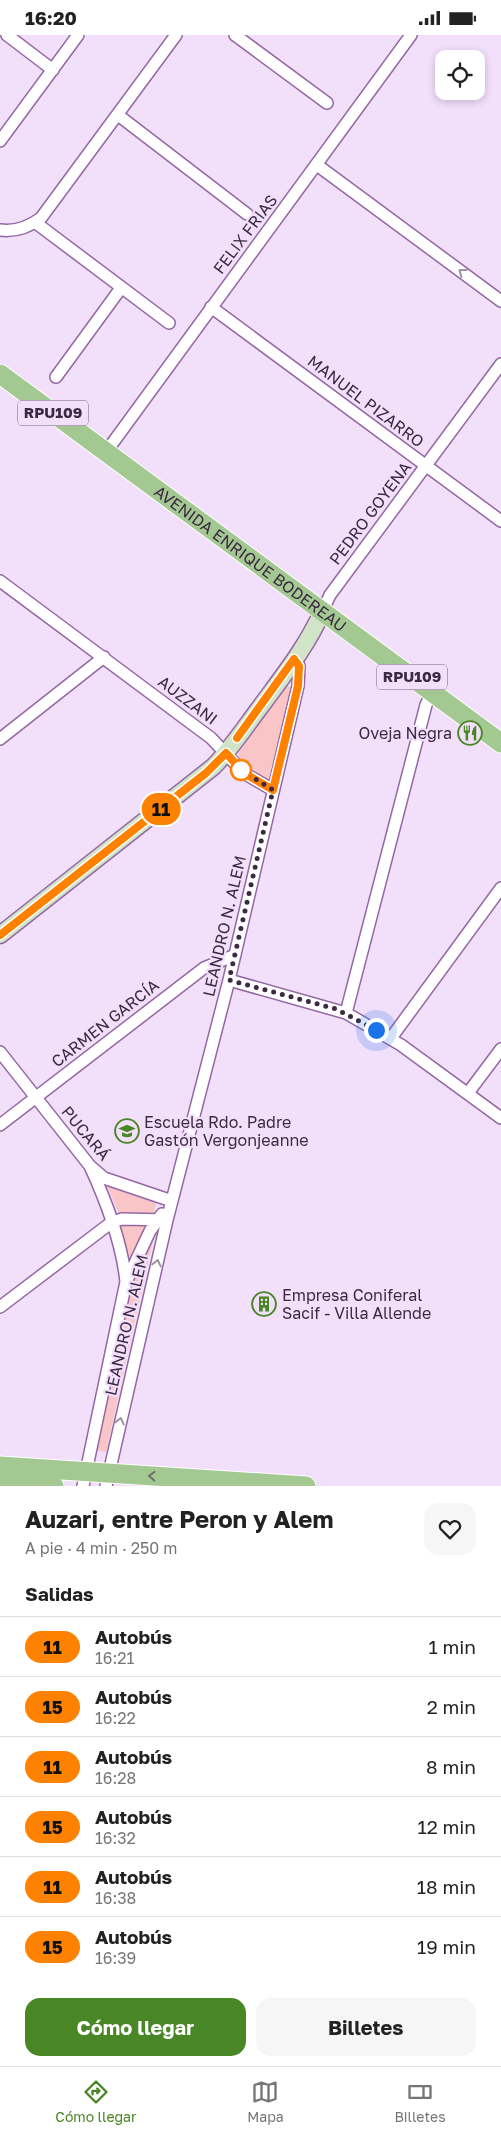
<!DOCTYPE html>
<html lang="es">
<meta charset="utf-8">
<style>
body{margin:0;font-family:"Golos Text",sans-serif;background:#f6f6f6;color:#222;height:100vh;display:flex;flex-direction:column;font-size:19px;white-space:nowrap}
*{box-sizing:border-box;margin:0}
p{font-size:16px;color:#767676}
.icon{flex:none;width:28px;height:28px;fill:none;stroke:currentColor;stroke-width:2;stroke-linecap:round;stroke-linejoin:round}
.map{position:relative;height:1451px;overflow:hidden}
.panel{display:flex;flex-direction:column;background:#fff;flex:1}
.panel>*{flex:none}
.badge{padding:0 10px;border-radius:16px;font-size:18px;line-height:32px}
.buttons{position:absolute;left:435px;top:15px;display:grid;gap:10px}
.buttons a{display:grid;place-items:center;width:50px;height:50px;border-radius:10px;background:#fff;box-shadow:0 2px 8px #0003;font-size:25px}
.you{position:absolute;width:25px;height:25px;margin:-12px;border:4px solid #fff;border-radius:50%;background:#1a73e8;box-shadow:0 0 0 8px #1a73e833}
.map>.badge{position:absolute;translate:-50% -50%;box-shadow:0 0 0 2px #fff}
h2{padding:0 25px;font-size:19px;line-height:45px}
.round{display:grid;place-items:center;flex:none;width:52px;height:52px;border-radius:15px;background:#f6f6f6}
.headline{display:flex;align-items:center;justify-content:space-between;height:85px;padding:0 25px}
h1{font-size:24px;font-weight:700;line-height:38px}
.cta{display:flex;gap:10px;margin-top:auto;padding:10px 25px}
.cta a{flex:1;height:58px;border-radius:15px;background:#498625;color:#fff;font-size:20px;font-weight:700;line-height:58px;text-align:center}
.cta a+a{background:#f6f6f6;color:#222}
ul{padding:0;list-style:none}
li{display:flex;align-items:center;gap:15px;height:60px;padding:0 25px;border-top:1px solid #e0e0e0}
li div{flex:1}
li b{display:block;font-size:19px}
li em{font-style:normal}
li .badge{min-width:55px;font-weight:700;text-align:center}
.status{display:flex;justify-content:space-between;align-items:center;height:35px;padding:0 25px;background:#fff;direction:ltr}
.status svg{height:14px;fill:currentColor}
.tabs{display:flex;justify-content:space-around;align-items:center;height:70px;border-top:1px solid #e0e0e0;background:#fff;font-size:14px;color:#767676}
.tabs a{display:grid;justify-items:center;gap:2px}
.tabs .selected{color:#498625}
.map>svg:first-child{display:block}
.green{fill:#f9c5c7}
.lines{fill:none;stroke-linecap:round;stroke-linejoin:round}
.minor-casing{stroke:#9367a4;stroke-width:14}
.secondary-casing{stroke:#9367a4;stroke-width:19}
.primary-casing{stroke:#fff;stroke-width:21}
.minor{stroke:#fff;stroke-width:11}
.secondary{stroke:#d1e4c8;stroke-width:16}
.primary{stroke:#a4c891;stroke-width:19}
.oneway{stroke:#9e94a1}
.oneway2{stroke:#6b7166}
.line-casing{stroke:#fff;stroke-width:11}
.line{stroke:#ff8100;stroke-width:8}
.walk{stroke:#3c2943;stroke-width:5;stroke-dasharray:0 9}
.stop-dot{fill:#fff;stroke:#ff8100;stroke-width:2.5}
.labels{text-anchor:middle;stroke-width:4.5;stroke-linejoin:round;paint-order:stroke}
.shield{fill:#f2dffa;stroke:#73607a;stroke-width:1}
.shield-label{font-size:15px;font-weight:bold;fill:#3c2943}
.street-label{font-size:16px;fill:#3c2943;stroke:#f2dffa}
.poi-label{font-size:16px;fill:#3c2943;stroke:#f2dffa;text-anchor:start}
</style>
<div class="status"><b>16:20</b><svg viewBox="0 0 49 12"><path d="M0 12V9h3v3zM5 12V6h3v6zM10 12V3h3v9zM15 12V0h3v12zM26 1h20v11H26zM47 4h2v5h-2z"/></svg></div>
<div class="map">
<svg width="501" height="1451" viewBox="0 0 501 1451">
<rect width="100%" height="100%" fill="#f2dffa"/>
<!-- green -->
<path class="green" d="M286 649 292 654 268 745 240 725 238 719Z
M106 1148 157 1164 154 1178 118 1177Z
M120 1190 146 1191 131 1222H127Z
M154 1201 106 1417 95 1415 131 1253Z"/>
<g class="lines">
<!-- minor casing -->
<g class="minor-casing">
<path id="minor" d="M7 0 53 35
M235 0 327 68
M118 80 247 179
M0 106 78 0
M317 130 501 266
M36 188 169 288
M0 195C15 197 29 192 41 183L176 0
M211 272 501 486
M56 342 121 253
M106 417 411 0
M0 546 211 703 244 738 273 755
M322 577 330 560 501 329
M0 704 104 622
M229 945 346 978 401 1010 501 1083
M346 978 426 670 432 657
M391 1003 501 853
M0 1017 90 1131 104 1143 172 1166
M468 1058 501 1014
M0 1090 204 933 235 920
M126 1247 150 1196 162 1179
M0 1272 112 1187 122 1184 167 1185
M83 1451 126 1247C122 1207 107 1168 90 1131
M106 1451 167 1185 229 945 298 651 299 631 294 624"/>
</g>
<!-- secondary casing -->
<g class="secondary-casing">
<path id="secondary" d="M0 900 213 732C231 714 245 692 261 671 283 641 307 611 322 577"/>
</g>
<!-- primary casing -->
<g class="primary-casing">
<g id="primary">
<path id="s1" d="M0 339 501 708"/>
<path d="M0 1431 306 1451"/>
<path d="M0 1447 54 1451"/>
</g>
</g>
<!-- minor -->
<use href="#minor" class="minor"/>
<!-- secondary -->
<use href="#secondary" class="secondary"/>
<!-- primary -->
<use href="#primary" class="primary"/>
</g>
<!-- one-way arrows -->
<defs><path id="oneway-chevron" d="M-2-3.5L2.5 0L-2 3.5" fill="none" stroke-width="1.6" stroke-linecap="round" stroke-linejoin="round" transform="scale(1.25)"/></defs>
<g class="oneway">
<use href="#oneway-chevron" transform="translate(462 237) rotate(-143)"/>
<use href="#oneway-chevron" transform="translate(157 1228) rotate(-77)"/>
<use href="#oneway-chevron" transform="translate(120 1386) rotate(-77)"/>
</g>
<use class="oneway2" href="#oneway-chevron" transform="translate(152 1441) rotate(-177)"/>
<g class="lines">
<!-- line casing -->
<g class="line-casing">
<path id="line" d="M0 900 206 738 226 718 244 738 273 755 298 651 299 631 294 624 237 703"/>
</g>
<!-- line -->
<use href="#line" class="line"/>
<!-- walk -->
<path class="walk" d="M241 735 273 755 229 945 336 974 376 995"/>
</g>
<!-- icons -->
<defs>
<g id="restaurant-ring" transform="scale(1.25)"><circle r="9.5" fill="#f2dffa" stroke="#498625" stroke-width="1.5"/><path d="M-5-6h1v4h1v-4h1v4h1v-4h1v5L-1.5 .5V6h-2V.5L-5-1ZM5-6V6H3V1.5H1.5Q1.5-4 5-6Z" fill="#498625"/></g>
<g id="school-ring" transform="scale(1.25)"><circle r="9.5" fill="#f2dffa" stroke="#498625" stroke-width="1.5"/><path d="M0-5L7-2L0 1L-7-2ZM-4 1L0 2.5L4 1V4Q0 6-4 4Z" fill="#498625"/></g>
<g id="building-ring" transform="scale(1.25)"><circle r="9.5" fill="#f2dffa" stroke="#498625" stroke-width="1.5"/><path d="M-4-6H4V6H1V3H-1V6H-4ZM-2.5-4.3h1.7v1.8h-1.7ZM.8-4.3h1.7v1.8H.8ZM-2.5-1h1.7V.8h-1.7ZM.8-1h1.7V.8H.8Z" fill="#498625"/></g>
</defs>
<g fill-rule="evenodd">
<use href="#restaurant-ring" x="470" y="698"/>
<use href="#school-ring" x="127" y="1096"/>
<use href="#building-ring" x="264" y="1269"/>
</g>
<!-- markers -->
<circle class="stop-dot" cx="241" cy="735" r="10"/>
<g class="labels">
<!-- shield labels -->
<g class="shield">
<rect x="18" y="365.5" width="70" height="25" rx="4"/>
<rect x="377" y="629.5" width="70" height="25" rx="4"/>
</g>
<g class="shield-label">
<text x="53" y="383">RPU109</text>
<text x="412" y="647">RPU109</text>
</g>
<!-- street labels -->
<g class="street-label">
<text transform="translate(245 199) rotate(-53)" y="6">FELIX FRIAS</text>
<text transform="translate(366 366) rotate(37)" y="6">MANUEL PIZARRO</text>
<text transform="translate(370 478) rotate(-53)" y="6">PEDRO GOYENA</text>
<text dy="6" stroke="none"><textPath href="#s1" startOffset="311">AVENIDA ENRIQUE BODEREAU</textPath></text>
<text transform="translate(188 665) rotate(37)" y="6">AUZZANI</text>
<text transform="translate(224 891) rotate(-77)" y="6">LEANDRO N. ALEM</text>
<text transform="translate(105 988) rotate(-38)" y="6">CARMEN GARCÍA</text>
<text transform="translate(86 1098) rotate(50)" y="6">PUCARÁ</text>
<text transform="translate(126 1290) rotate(-77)" y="6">LEANDRO N. ALEM</text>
</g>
<!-- poi labels -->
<g class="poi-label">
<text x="452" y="704" text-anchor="end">Oveja Negra</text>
<text x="144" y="1093">Escuela Rdo. Padre<tspan x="144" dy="18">Gastón Vergonjeanne</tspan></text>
<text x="282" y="1266">Empresa Coniferal<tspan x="282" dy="18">Sacif - Villa Allende</tspan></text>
</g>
</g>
</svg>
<div class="buttons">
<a><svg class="icon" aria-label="locate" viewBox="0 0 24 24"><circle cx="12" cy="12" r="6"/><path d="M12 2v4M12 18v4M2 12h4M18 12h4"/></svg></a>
</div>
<div class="you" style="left:376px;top:995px"></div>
<b class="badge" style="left:161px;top:774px;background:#ff8100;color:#111">11</b>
</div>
<section class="panel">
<div class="headline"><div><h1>Auzari, entre Peron y Alem</h1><p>A pie · 4 min · 250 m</p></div><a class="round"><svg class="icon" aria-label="heart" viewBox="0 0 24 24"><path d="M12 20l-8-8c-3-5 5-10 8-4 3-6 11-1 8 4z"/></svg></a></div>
<h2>Salidas</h2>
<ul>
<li><span class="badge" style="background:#ff8100;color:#111">11</span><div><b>Autobús</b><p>16:21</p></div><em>1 min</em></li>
<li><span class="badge" style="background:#ff8100;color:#111">15</span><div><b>Autobús</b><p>16:22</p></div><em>2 min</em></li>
<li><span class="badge" style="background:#ff8100;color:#111">11</span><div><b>Autobús</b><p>16:28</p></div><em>8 min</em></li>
<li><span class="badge" style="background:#ff8100;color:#111">15</span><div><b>Autobús</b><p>16:32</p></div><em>12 min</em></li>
<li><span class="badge" style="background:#ff8100;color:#111">11</span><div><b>Autobús</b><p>16:38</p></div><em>18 min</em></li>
<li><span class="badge" style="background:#ff8100;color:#111">15</span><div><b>Autobús</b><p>16:39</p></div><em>19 min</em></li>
</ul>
<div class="cta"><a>Cómo llegar</a><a>Billetes</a></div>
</section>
<nav class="tabs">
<a class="selected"><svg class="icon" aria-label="directions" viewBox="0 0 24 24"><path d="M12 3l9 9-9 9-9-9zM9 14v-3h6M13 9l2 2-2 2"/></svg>Cómo llegar</a>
<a><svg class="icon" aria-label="map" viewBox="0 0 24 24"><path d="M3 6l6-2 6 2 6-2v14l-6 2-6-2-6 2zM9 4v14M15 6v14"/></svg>Mapa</a>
<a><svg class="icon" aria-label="tickets" viewBox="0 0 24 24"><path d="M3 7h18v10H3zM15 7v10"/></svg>Billetes</a>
</nav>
